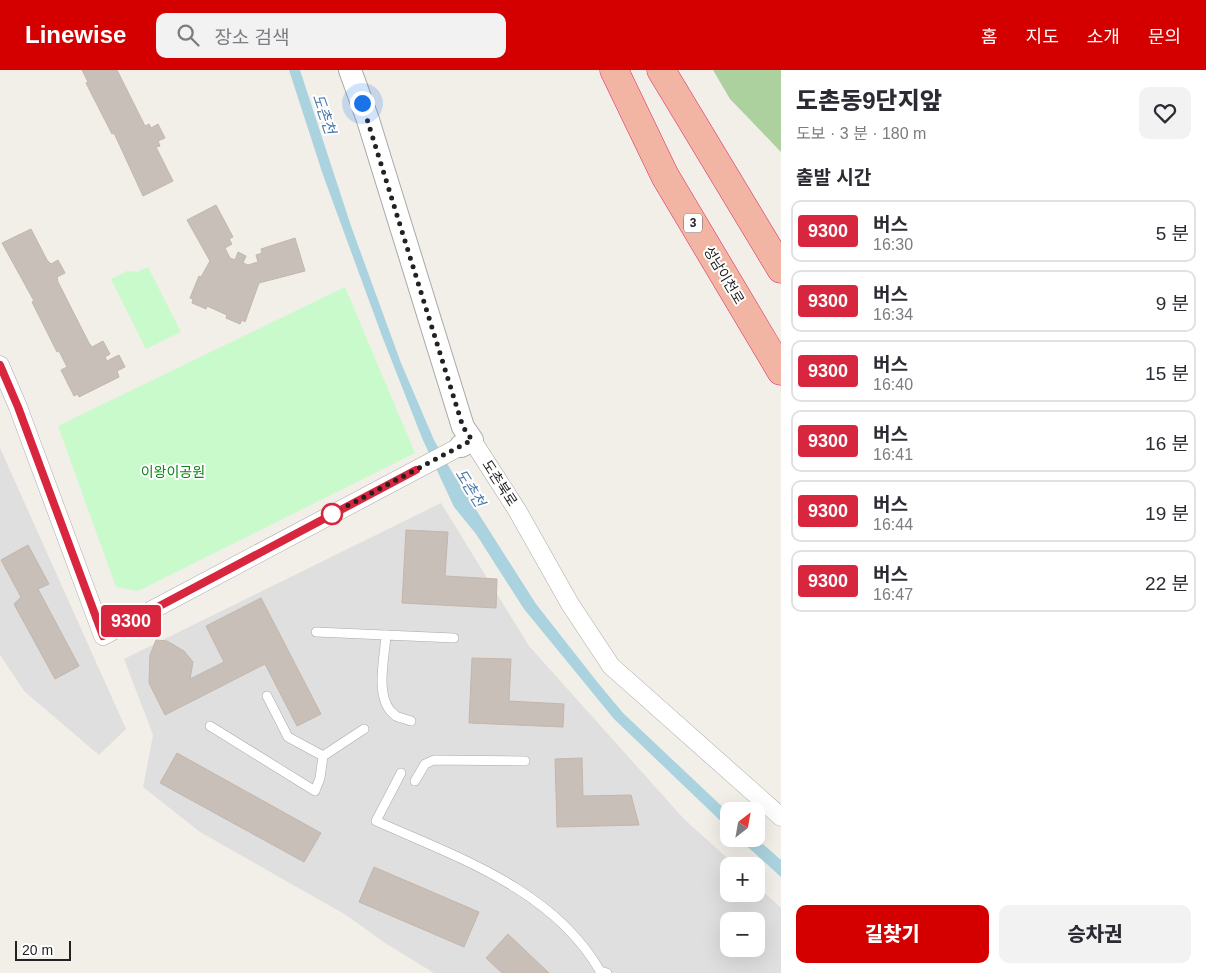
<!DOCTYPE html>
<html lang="ko">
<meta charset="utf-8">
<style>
body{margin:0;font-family:Helvetica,"Noto Sans KR",sans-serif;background:#f2f2f3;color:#2b2b33;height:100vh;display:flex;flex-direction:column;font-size:19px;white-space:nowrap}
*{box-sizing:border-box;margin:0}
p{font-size:16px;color:#7c7c81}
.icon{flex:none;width:28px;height:28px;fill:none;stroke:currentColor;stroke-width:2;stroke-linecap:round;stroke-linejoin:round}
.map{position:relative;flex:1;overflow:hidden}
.details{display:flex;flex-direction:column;background:#fff;width:425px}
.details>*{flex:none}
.badge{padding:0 10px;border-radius:4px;font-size:18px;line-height:32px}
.needle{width:32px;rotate:31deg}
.tools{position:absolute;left:720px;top:732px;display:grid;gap:10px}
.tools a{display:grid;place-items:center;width:45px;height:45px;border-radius:10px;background:#fff;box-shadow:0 5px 20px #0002;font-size:25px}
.scale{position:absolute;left:15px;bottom:12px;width:56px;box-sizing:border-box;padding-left:5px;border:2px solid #222;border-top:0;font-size:14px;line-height:18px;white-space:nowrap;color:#222;-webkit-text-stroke:4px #fff;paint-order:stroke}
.you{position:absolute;width:25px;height:25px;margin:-12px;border:4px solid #fff;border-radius:50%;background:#1a73e8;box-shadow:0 0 0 8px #1a73e833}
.map>.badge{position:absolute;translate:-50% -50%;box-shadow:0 0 0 2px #fff}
h2{padding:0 15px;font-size:19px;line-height:45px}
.round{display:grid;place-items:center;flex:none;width:52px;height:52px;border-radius:10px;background:#f2f2f3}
.headline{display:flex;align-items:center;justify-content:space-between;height:85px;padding:0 15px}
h1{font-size:24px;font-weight:800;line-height:38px}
.action{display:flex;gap:10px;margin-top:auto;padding:10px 15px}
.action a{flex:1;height:58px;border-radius:10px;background:#d40000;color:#fff;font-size:20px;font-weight:800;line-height:58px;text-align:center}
.action a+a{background:#f2f2f3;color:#2b2b33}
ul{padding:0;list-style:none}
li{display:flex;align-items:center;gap:15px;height:62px;margin:0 10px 8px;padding:0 5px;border:2px solid #e1e1e2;border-radius:10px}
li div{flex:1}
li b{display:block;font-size:19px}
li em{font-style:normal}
li .badge{min-width:55px;font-weight:700;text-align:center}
header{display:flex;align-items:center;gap:30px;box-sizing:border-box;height:70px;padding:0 25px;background:#d40000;color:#fff}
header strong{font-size:24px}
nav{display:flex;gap:28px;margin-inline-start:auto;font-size:18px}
.search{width:350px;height:45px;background:#f2f2f3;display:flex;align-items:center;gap:12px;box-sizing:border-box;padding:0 18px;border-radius:10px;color:#7c7c81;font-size:19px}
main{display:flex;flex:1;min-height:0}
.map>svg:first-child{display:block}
.residential{fill:#e0dfdf;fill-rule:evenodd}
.forest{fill:#add19e}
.park{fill:#c8facc}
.water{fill:#aad3df}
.building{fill:#c7bfb8;stroke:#c4b6ab}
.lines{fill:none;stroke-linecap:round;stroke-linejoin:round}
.service-casing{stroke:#a9a9a9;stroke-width:10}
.minor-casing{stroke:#a9a9a9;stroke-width:19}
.tertiary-casing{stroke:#a9a9a9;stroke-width:24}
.trunk-casing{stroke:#dc2a67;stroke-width:29}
.service{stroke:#fff;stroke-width:9}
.minor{stroke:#fff;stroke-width:18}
.tertiary{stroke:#fff;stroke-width:22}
.trunk{stroke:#f2b4a3;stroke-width:28}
.line-casing{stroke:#fff;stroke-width:11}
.line{stroke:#d7263d;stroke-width:8}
.walk{stroke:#222;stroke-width:5;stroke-dasharray:0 9}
.stop-dot{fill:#fff;stroke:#d7263d;stroke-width:2.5}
.labels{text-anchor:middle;stroke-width:4;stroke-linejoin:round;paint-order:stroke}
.shield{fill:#fff;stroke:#646464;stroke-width:1}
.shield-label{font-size:12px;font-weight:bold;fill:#222}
.street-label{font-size:14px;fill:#222;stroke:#fff}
.park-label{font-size:14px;fill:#0c8416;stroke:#fff}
.water-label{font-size:15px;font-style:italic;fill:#4a7aab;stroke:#fff}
</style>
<header>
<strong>Linewise</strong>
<div class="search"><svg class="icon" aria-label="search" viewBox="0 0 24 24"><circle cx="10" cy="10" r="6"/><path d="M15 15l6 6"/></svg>장소 검색</div>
<nav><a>홈</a><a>지도</a><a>소개</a><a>문의</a></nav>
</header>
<main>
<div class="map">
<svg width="781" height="903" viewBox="0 0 781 903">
<rect width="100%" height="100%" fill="#f2efe9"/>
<!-- residential -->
<path class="residential" d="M0 378 126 659 99 685 25 622 0 585Z
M441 433 529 576 684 749 736 796H729V824H756V815L781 838V903H434L385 873 346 845 200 762 143 717 153 665 124 589ZM729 851H756V879H729Z"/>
<!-- forest -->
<path class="forest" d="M713 0H781V82L730 29Z"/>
<!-- park -->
<path class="park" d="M148 197 181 262 146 279 111 209 127 201 137 202Z
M345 217 415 383 138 521 116 517 58 356Z"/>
<!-- water -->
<path class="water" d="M289 0H300L351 156 401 293 434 370 452 402 536 534 598 613 623 643 729 743V759L614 649 524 539 476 464 454 437 422 368 382 266 323 105Z
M756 768 781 790V807L739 769Z"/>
<!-- building -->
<path class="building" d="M82 0H117L145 56 149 54 151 58 158 54 165 68 158 71 160 76 156 77 173 111 143 126 114 63 112 64 86 13 88 12Z
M216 135 233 167 229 169 232 174 225 178 230 188 235 190 238 182 246 186 243 193 248 195 258 192 256 185 262 183 261 179 295 168 305 201 259 213 245 252 242 250 240 254 226 248 227 245 207 236 206 239 192 233 193 229 190 228 199 206 201 207 210 191 187 150Z
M31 159 47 190 51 194 58 190 65 203 57 207 58 212 89 273 92 277 103 271 110 284 105 287 107 291 119 285 125 297 117 301 119 307 79 327 78 324 74 326 61 300 67 297 59 281 57 282 32 232 34 231 2 173Z
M406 460 448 462 445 506 497 509 496 538 402 533Z
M28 475 49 514 38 519 79 596 55 609 14 534 21 527 1 490Z
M261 528 321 644 297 656 265 594 165 645 149 613 150 585 156 570 167 571 184 581 193 592 190 609 224 592 206 556Z
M472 588 511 589 509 631 564 634 563 657 469 653Z
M177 683 321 763 304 792 160 713Z
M582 688 583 726 631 725 639 755 557 757 555 689Z
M374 797 479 842 464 877 359 832Z
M508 864 549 903H502L486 888Z"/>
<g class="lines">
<!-- service casing -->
<g class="service-casing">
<path id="service" d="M316 562 454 568
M386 565C385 588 373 630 396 646 400 648 406 649 411 651
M267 626 288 667 323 686 364 659
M210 656 315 721 320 708 323 686
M401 703 376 751C457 787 554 820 600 901L607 903
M415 711 425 694 434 690 525 691"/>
</g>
<!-- minor casing -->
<g class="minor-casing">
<path id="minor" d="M0 295 18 337 103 566 461 376
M472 370 517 440 570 534 611 596 781 747"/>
</g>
<!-- tertiary casing -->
<g class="tertiary-casing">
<path id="tertiary" d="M350 0 368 50 463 357 472 370 461 376"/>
</g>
<!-- trunk casing -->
<g class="trunk-casing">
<path id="trunk" d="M614 0 665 106 781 301
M661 0 781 199"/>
</g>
<!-- service -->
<use href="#service" class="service"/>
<!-- minor -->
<use href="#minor" class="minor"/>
<!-- tertiary -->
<use href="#tertiary" class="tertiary"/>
<!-- trunk -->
<use href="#trunk" class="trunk"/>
</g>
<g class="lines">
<!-- line casing -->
<g class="line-casing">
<path id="line" d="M0 295 18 337 103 566 416 400"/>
</g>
<!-- line -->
<use href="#line" class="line"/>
<!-- walk -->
<path class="walk" d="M332 444 472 370 463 357 362 33"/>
</g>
<!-- markers -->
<circle class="stop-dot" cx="332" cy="444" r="10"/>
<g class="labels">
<!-- shield labels -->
<rect class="shield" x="684" y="143.5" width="18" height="19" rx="4"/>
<g class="shield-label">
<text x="693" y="157">3</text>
</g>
<!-- street labels -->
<g class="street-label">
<text transform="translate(724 205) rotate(59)" y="5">성남이천로</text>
<text transform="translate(500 413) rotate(57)" y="5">도촌북로</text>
</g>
<!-- park labels -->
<g class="park-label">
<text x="173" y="407">이왕이공원</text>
</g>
<!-- water labels -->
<g class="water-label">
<text transform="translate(324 44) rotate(71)" y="5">도촌천</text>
<text transform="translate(470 418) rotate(58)" y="5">도촌천</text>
</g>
</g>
</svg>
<div class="tools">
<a><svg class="needle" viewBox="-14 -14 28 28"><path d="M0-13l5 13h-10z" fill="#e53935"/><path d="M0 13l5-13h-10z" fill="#7c7c81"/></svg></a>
<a>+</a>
<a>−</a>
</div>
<div class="scale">20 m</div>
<div class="you" style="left:362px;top:33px"></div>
<b class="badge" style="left:131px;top:551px;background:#d7263d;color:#fff">9300</b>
</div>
<section class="details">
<div class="headline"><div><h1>도촌동9단지앞</h1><p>도보 · 3 분 · 180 m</p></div><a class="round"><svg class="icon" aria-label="heart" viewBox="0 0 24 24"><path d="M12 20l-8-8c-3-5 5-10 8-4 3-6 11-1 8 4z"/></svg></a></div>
<h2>출발 시간</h2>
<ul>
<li><span class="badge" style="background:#d7263d;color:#fff">9300</span><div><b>버스</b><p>16:30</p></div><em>5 분</em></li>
<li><span class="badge" style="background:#d7263d;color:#fff">9300</span><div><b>버스</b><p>16:34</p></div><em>9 분</em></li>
<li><span class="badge" style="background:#d7263d;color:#fff">9300</span><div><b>버스</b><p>16:40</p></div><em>15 분</em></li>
<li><span class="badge" style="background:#d7263d;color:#fff">9300</span><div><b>버스</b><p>16:41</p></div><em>16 분</em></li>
<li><span class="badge" style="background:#d7263d;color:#fff">9300</span><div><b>버스</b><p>16:44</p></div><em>19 분</em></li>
<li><span class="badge" style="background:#d7263d;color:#fff">9300</span><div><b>버스</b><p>16:47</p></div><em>22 분</em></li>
</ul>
<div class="action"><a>길찾기</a><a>승차권</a></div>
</section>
</main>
